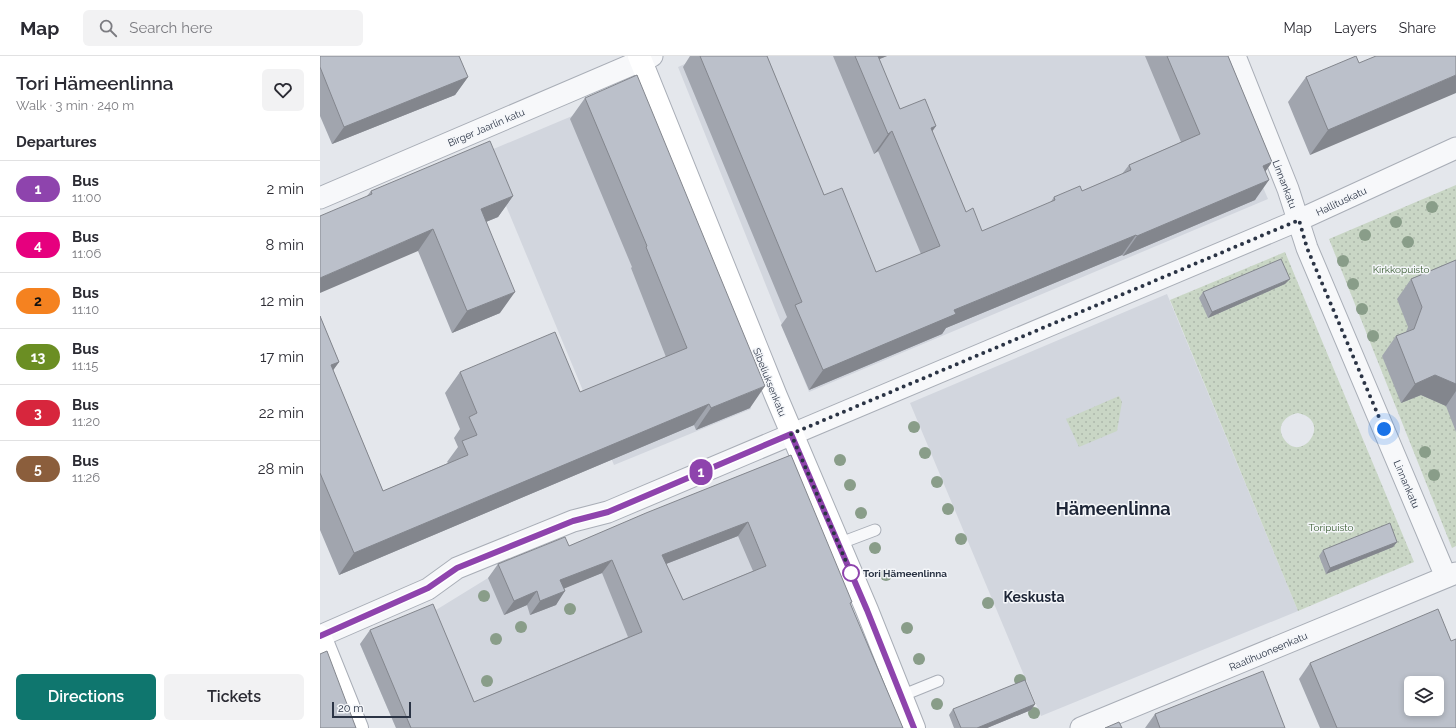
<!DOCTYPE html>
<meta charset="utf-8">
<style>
body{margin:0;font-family:Raleway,sans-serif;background:#f2f2f3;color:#2b2b33;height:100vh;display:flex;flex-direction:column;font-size:15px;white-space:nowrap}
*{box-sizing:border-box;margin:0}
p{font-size:13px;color:#7c7c81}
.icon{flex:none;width:22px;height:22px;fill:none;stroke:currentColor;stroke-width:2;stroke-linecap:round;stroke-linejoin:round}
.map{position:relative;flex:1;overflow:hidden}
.details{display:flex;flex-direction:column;background:#fff;width:320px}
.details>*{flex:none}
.badge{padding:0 8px;border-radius:13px;font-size:14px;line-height:26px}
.fabs{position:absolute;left:1084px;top:620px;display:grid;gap:8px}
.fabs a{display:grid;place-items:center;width:40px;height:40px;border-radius:6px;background:#fff;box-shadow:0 2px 6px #0003;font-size:20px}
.scale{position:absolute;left:12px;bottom:10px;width:79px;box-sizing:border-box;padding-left:4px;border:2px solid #2b3445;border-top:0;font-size:11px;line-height:14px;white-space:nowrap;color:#2b3445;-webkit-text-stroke:3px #f4f6f9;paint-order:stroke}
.you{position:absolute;width:20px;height:20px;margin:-10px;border:3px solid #fff;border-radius:50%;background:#1a73e8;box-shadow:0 0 0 6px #1a73e833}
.map>.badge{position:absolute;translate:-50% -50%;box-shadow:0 0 0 2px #fff}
h2{padding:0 16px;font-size:15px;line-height:36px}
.round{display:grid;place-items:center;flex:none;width:42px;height:42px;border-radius:6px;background:#f2f2f3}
.head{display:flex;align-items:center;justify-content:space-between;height:68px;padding:0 16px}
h1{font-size:19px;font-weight:600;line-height:30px}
.action{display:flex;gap:8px;margin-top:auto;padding:8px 16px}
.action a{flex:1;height:46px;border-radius:6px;background:#0f766e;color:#fff;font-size:16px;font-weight:600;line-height:46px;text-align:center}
.action a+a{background:#f2f2f3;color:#2b2b33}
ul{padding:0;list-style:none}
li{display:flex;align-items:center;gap:12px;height:56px;padding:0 16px;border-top:1px solid #e1e1e2}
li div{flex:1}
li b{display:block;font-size:15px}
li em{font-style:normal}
li .badge{min-width:44px;font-weight:700;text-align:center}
header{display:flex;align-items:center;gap:24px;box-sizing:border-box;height:56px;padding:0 20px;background:#fff;border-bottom:1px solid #e1e1e2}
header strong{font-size:19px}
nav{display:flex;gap:22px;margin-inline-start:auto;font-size:14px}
.search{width:280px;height:36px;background:#f2f2f3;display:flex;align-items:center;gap:10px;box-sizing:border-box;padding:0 14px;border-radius:6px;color:#7c7c81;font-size:15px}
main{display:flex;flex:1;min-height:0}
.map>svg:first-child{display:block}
.built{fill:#d2d6de}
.grass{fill:url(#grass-dots);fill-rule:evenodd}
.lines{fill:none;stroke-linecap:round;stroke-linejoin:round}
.lane-casing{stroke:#a9aeb7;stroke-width:13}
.street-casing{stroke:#a9aeb7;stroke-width:23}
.secondary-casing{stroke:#a9aeb7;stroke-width:24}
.lane{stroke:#f7f8fa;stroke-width:11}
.street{stroke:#f7f8fa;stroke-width:21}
.secondary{stroke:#fff;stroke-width:22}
.tree{fill:#899d89}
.wall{fill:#a1a5ae;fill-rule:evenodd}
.shaded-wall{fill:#83868d}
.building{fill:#bbc0ca;stroke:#83868d;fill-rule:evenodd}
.line-casing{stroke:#fff;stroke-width:9}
.line{stroke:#8e44ad;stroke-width:6}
.walk{stroke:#2b3445;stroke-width:4;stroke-dasharray:0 7.2}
.stop-dot{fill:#fff;stroke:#8e44ad;stroke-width:2}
.labels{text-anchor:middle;stroke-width:3;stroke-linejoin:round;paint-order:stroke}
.street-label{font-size:10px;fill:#2b3445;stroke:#f4f6f9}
.park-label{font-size:10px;fill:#3f6138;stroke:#f4f6f9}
.stop-label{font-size:10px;font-weight:bold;fill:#2b3445;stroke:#f4f6f9;text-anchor:start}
.district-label{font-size:14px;font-weight:bold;fill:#1d2536;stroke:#f4f6f9}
.town-label{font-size:18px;font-weight:bold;fill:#1d2536;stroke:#f4f6f9}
</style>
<header>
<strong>Map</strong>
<div class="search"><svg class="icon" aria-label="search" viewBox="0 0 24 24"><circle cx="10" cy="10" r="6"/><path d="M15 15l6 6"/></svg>Search here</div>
<nav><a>Map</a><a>Layers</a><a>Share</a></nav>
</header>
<main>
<section class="details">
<div class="head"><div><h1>Tori Hämeenlinna</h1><p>Walk · 3 min · 240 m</p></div><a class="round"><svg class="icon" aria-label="heart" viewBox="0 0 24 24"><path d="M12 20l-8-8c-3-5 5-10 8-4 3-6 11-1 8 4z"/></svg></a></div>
<h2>Departures</h2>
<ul>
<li><span class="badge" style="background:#8e44ad;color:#fff">1</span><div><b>Bus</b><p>11:00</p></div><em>2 min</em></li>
<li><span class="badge" style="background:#e6007e;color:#fff">4</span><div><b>Bus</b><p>11:06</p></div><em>8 min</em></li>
<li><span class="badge" style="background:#f58220;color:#111">2</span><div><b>Bus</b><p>11:10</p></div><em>12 min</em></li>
<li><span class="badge" style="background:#6b8e23;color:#fff">13</span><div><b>Bus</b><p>11:15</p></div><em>17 min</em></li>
<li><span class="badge" style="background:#d7263d;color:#fff">3</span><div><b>Bus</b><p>11:20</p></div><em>22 min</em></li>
<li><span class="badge" style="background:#8b5e3c;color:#fff">5</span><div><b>Bus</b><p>11:26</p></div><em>28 min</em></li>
</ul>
<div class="action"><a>Directions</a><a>Tickets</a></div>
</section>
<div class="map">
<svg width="1136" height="672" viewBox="0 0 1136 672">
<defs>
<pattern id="grass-dots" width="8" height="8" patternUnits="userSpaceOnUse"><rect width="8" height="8" fill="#c9d6c5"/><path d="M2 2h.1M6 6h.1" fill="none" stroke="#adb8ab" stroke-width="1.8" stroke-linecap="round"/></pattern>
</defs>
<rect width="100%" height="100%" fill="#e4e7ec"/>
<!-- built -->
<path class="built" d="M383 0H887L948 143 489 336 358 11Z
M302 39 431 353 294 409 164 97Z
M847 238 978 555 721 660 590 347Z
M461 413 568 672H76L40 588 103 562 168 522 235 495 271 491Z"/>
<!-- grass -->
<path class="grass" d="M1136 129V490L1132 492 1009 183Z
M965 196 1094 506 978 555 850 244ZM978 357C1014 365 981 409 964 383 955 370 966 359 978 357Z
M799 340 802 346 797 375 759 391 746 363Z"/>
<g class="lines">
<!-- lane casing -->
<g class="lane-casing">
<path id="lane" d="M518 488 555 474
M581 640 618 625"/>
</g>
<!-- street casing -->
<g class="street-casing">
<path id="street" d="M915 0 968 133 987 192 1126 521
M0 142 332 0
M0 580 108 533 137 512 253 465 288 456 979 164 1136 92
M761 672 1136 517"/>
</g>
<!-- secondary casing -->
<g class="secondary-casing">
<path id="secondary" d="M319 0 456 340 547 554 594 672
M0 580 37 672"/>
</g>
<!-- lane -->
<use href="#lane" class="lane"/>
<!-- street -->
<use href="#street" class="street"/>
<!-- secondary -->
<use href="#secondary" class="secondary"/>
</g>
<!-- trees -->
<g class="tree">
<circle cx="1112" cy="151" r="6"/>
<circle cx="1076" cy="166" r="6"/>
<circle cx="1045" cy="179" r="6"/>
<circle cx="1088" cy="186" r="6"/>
<circle cx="1023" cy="205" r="6"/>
<circle cx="1033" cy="228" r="6"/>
<circle cx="1042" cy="253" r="6"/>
<circle cx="1053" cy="280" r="6"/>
<circle cx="594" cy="371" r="6"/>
<circle cx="1105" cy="396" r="6"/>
<circle cx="605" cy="397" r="6"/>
<circle cx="520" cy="404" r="6"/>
<circle cx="1114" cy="419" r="6"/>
<circle cx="617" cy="426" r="6"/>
<circle cx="530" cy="429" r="6"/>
<circle cx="628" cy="453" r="6"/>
<circle cx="541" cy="457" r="6"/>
<circle cx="641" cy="483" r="6"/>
<circle cx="555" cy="492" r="6"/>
<circle cx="566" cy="519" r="6"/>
<circle cx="164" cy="540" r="6"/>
<circle cx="668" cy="547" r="6"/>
<circle cx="250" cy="553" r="6"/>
<circle cx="201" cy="571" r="6"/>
<circle cx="587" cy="572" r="6"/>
<circle cx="176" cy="583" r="6"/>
<circle cx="599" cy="603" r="6"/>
<circle cx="700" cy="624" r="6"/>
<circle cx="167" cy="625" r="6"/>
<circle cx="617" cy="648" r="6"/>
<circle cx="714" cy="657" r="6"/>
</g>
<!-- wall -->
<path class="wall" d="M0 0 148 21 135 39 12 88 0 60Z
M370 0H447L504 139 556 216 601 198 558 95 554 98 513 0H567L559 3 580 53 616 70 612 75 646 156 662 175 730 147 734 141 762 135 802 118 809 109 861 86 825 0H908L952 106 945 116 935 144 803 200 802 199 626 272 622 278 489 334 461 269 467 261 363 11Z
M1136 0 990 99 968 46 986 21 1039 7Z
M265 42 430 352 376 374 374 369 19 519 0 474V260L19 306 13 314 63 435 128 407 127 406 138 391 134 382 140 373 125 337 140 316 260 336 346 301 311 212 312 211 250 63Z
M51 135 193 140 178 161 166 166 180 257 132 277 98 195 47 140Z
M1136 204V376L1126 350 1101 339 1081 347 1062 300 1076 280 1086 276 1088 271 1077 243 1091 223Z
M965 228 888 262 879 242 883 236Z
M471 399 530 548 583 672H76L40 588 50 574 154 646 308 581 282 517 244 532 236 549 210 559 207 549 184 559 168 522 178 508 249 490ZM418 480 433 515 363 544 346 508Z
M1077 486 1073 491 1006 518 999 500 1003 494Z
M1131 585 1136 672H1000L979 623 990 607Z
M715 648 711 654 667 672H634L629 659 633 653Z
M835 658 965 672H825Z"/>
<!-- shaded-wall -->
<path class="shaded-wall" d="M548 0H567L540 11Z
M1136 19V37L990 99 1008 74Z
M148 21 135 39 12 88 24 71Z
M616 70 602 90 611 72Z
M572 75 558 95 554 98 568 78Z
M952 106 938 126 943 110Z
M949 124 935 144 803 200 817 180Z
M193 140 178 161 146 174 161 153Z
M113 173 98 195 0 237V222Z
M816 179 802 199 626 272 622 278 489 334 503 314 634 254Z
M970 223 965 228 888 262 892 256Z
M195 236 180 257 132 277 147 255Z
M19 306 4 327 11 309Z
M1115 319 1136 328V335L1126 350 1101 339 1081 347 1095 328Z
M445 330 430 352 376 374 391 352Z
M389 348 374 369 19 519 34 497Z
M428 466 418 480 333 513 342 499Z
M1077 486 1073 491 1006 518 1010 512Z
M292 504 282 517 231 538 240 524Z
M217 535 207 549 184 559 194 545Z
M245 535 236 549 210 559 220 545Z
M715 648 711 654 667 672H657Z"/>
<!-- building -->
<path class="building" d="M0 0H139L148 21 24 71 0 11Z
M380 0H447L504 139 522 132 556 216 620 190 572 75 568 78 535 0H558L580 53 605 43 616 70 611 72 646 156 653 152 662 175 735 144 734 141 760 130 762 135 811 114 809 109 880 78 847 0H908L952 106 943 110 949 124 817 180 816 179 634 254 636 258 503 314 475 249 482 246Z
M1036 0 1039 7 1056 0H1136V19L1008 74 986 21Z
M317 19 445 330 391 352 389 348 34 497 0 417V260L19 306 11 309 63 435 148 399 142 385 157 379 149 361 157 357 140 316 235 276 260 336 367 292 326 191 327 190 265 42Z
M170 85 193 140 161 153 195 236 147 255 113 173 0 222V160L52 138 51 135Z
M961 203 970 223 892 256 883 236Z
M1136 204V328L1115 319 1095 328 1076 280 1094 273 1102 251 1091 223Z
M471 399 532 546 530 547 583 672H91L50 574 113 548 154 646 322 576 292 504 240 524 245 535 220 545 217 535 194 545 178 508 245 481 249 490 326 457ZM428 466 446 510 363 544 342 499Z
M1070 467 1077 486 1010 512 1003 494Z
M1118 553 1131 585 1136 583V672H1017L990 607ZM1091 627H1117V653H1091Z
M7 595 36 672H0V598Z
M943 615 965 672H840L835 658Z
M705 624 715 648 657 672H641L633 653Z
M799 666 802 672H785Z"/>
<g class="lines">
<!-- line casing -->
<g class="line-casing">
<path id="line" d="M0 580 108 532 137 512 253 465 288 456 471 378 547 554 594 672"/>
</g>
<!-- line -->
<use href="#line" class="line"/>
<!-- walk -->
<path class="walk" d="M531 517 471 378 979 164 987 192 1064 373"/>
</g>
<!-- markers -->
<circle class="stop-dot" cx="531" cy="517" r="8"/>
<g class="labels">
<!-- street labels -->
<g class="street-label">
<text transform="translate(166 71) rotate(-23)" y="4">Birger Jaarlin katu</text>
<text transform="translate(965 128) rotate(69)" y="4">Linnankatu</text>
<text transform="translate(1021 145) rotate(-25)" y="4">Hallituskatu</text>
<text transform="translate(450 326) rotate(68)" y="4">Sibeliuksenkatu</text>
<text transform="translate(1087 428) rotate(67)" y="4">Linnankatu</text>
<text transform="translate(948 595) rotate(-23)" y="4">Raatihuoneenkatu</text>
</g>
<!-- park labels -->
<g class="park-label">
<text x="1081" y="217">Kirkkopuisto</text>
<text x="1011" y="475">Toripuisto</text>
</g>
<!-- stop labels -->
<g class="stop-label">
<text x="543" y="521">Tori Hämeenlinna</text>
</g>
<!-- district labels -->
<g class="district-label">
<text x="714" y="546">Keskusta</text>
</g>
<!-- town labels -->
<g class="town-label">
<text x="793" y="459">Hämeenlinna</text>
</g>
</g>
</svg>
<div class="fabs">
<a><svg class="icon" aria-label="layers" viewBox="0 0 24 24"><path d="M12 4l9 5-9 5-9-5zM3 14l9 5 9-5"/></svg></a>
</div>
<div class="scale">20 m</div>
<div class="you" style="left:1064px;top:373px"></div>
<b class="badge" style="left:381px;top:416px;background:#8e44ad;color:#fff">1</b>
</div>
</main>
